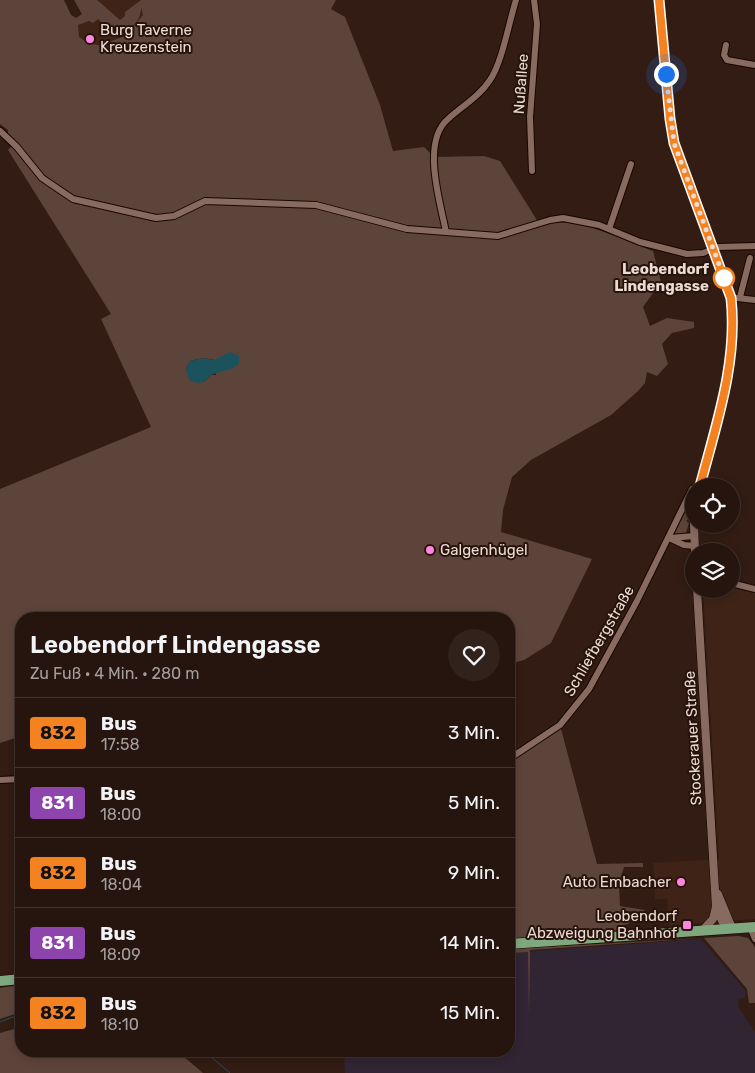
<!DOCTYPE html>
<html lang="de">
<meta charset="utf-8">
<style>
body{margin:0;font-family:Rubik,sans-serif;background:#32221c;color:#f1f3f6;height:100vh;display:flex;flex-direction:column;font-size:19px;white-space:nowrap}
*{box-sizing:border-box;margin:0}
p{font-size:16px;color:#a49f9e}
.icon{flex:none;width:28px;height:28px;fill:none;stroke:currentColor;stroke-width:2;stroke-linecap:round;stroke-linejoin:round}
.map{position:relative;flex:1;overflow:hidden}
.panel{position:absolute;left:15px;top:612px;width:500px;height:445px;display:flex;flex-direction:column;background:#26150e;border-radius:20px;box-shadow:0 2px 8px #0003,0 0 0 1px #42342e}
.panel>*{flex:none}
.badge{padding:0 10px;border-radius:4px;font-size:18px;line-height:32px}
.buttons{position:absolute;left:685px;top:478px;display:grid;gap:10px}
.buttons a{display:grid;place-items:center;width:55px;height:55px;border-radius:50%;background:#26150e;box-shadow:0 2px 8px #0003,0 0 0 1px #42342e;font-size:25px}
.you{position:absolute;width:25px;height:25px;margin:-12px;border:4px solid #fff;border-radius:50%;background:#1a73e8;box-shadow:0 0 0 8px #1a73e833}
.map>.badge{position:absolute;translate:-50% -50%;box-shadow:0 0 0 2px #fff}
.round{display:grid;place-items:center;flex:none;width:52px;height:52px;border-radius:26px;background:#32221c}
.overview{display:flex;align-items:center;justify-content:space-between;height:85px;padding:0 15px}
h1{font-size:24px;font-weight:600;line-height:38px}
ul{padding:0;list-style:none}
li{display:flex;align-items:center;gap:15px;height:70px;padding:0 15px;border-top:1px solid #42342e}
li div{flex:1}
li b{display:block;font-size:19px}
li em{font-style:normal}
li .badge{min-width:55px;font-weight:700;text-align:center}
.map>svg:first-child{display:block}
.built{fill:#3f2317}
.industrial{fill:#312533}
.green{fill:#5d443b;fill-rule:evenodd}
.water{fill:#1b525b}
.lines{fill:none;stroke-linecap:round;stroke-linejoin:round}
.stream{stroke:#1b525b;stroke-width:1}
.minor-casing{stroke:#190601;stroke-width:8}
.tertiary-casing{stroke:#190601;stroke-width:9}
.primary-casing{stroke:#190601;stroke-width:11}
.minor{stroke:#876b61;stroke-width:6}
.tertiary{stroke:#876b61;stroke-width:8}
.primary{stroke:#80a87f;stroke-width:10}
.line-casing{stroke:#fff;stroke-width:11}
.line{stroke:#f58220;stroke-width:8}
.walk{stroke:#ebdbd5;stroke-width:5;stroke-dasharray:0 9}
.poi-dot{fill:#fe85e0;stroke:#28130a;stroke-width:2}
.stop-dot{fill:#fff;stroke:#f58220;stroke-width:2.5}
.labels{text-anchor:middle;stroke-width:4;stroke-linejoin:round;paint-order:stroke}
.poi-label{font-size:15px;fill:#ebdbd5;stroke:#28130a;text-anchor:start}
.street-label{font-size:15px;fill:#ebdbd5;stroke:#28130a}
.stop-label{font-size:15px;font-weight:bold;fill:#ebdbd5;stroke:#28130a;text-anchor:end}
</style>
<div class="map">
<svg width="755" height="1073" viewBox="0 0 755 1073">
<rect width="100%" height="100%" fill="#321c13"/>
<!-- built -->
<path class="built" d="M97 0H141L138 2 183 0 108 47 88 43 79 37 78 25 89 21Z
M731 587 755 592V919L669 925 667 899H655L653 863 719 859 703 589H731Z"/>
<!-- industrial -->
<path class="industrial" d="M701 939 745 990V998L738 999 739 1008 755 1032V1073H345L344 1051H509V953Z"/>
<!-- green -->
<path class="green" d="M0 0H64L71 15 76 18 82 14 74 0H97L120 20 125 16V12L141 0H336L331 9 345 17 380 105 393 151 424 147 434 157 484 156 500 161 540 225C577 215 618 239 653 251L661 282 643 307 650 326 667 318 694 322V328L672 333 662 344 668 364 657 376 647 372 645 383 638 391 611 415 531 460 512 477 503 510 501 532 592 559 551 643 524 660 509 664V619H21V736L0 743V489L151 427 101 319 111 314 8 150 15 142 8 135V130L0 124ZM141 7 143 15 132 28 133 33 109 42 108 47 88 43 79 37 78 25 89 21 93 23 98 19 113 32C129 32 141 23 141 7ZM203 358 214 360 216 375H211L204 382 186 369 190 361Z
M694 493 689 519 686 521 689 523 686 533 674 535Z
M561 729 597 864 643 863V867H624L619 883 620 906 645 910 644 912 625 911 624 916 632 919 628 924 622 925 623 930 568 932 561 936 509 941V763Z
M738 936 748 938 755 947V1003H749L747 989 704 938 530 950 529 1017 528 952 509 953V949Z
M21 985V1012L0 1019V988Z
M21 1027V1051H177L203 1073H0V1033Z"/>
<!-- water -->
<path class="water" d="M230 352 239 356V363L233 368 211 375 204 382 197 383 189 380 186 369 190 361 203 358 214 360Z"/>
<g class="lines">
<!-- stream -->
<path class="stream" d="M0 1022 21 1014
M204 1051 230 1073"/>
<!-- minor casing -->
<g class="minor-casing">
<path id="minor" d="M726 45 724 55 727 60 755 65
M0 131 17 147 42 178 73 199 156 218 174 216 205 201 316 205 407 229 498 236 550 220 563 218 599 225 640 242 687 254 703 253 718 247 755 246
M532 171 530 117 537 24 534 0
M609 229 631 164
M446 232C440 201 421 142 448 119 462 106 479 97 490 80 502 63 509 22 516 0
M740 297 750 258
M737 298 755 300
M669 538 684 545 695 546
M670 538 694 536
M731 583 755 589
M509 759 560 725 589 689 637 601 692 489
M0 780 21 779
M750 927 755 939"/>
</g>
<!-- tertiary casing -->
<g class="tertiary-casing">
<path id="tertiary" d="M659 0 670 119 674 143 731 298C738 362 716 425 700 486
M694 524 695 551
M697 589 716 907 713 919 702 931
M718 894 732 928
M716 907 722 921 732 928"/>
</g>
<!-- primary casing -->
<g class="primary-casing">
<path id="primary" d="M509 944 755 927
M0 981 21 979"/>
</g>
<!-- minor -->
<use href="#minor" class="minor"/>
<!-- tertiary -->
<use href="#tertiary" class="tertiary"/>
<!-- primary -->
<use href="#primary" class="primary"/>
</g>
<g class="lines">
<!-- line casing -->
<g class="line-casing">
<path id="line" d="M659 0 670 119 674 143 731 298C738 362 716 425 700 486"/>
</g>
<!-- line -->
<use href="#line" class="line"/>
<!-- walk -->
<path class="walk" d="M666 74 674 143 724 278"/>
</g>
<!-- markers -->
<g class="poi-dot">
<circle cx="90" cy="39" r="5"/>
<circle cx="430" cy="550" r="5"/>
<circle cx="681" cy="882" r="5"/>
<rect x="682" y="920" width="10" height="10" rx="2.5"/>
</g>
<circle class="stop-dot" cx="724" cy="278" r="10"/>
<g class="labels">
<!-- poi labels -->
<g class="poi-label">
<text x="100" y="35">Burg Taverne<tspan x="100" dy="17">Kreuzenstein</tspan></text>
<text x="440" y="555">Galgenhügel</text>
<text x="671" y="887" text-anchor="end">Auto Embacher</text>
<text x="677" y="921" text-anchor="end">Leobendorf<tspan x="677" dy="17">Abzweigung Bahnhof</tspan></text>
</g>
<!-- street labels -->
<g class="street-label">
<text transform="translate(521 84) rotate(-86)" y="5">Nußallee</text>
<text transform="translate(599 641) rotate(-60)" y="5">Schliefbergstraße</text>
<text transform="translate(693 738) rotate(-93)" y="5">Stockerauer Straße</text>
</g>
<!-- stop labels -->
<g class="stop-label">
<text x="709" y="274">Leobendorf<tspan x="709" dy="17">Lindengasse</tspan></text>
</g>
</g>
</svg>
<div class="buttons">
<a><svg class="icon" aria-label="locate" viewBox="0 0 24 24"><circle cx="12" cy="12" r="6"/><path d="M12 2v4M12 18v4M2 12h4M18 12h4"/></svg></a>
<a><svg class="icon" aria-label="layers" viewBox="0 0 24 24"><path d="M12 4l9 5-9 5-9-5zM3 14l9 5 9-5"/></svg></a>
</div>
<div class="you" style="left:666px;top:74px"></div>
<section class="panel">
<div class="overview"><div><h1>Leobendorf Lindengasse</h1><p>Zu Fuß · 4 Min. · 280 m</p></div><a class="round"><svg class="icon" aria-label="heart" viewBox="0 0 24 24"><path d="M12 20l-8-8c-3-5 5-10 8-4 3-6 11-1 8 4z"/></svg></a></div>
<ul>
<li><span class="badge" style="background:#f58220;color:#111">832</span><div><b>Bus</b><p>17:58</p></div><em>3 Min.</em></li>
<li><span class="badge" style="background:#8e44ad;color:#fff">831</span><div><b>Bus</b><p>18:00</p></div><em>5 Min.</em></li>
<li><span class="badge" style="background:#f58220;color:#111">832</span><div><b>Bus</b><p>18:04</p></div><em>9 Min.</em></li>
<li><span class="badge" style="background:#8e44ad;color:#fff">831</span><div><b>Bus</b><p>18:09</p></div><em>14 Min.</em></li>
<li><span class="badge" style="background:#f58220;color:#111">832</span><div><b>Bus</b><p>18:10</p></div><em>15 Min.</em></li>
</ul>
</section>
</div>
